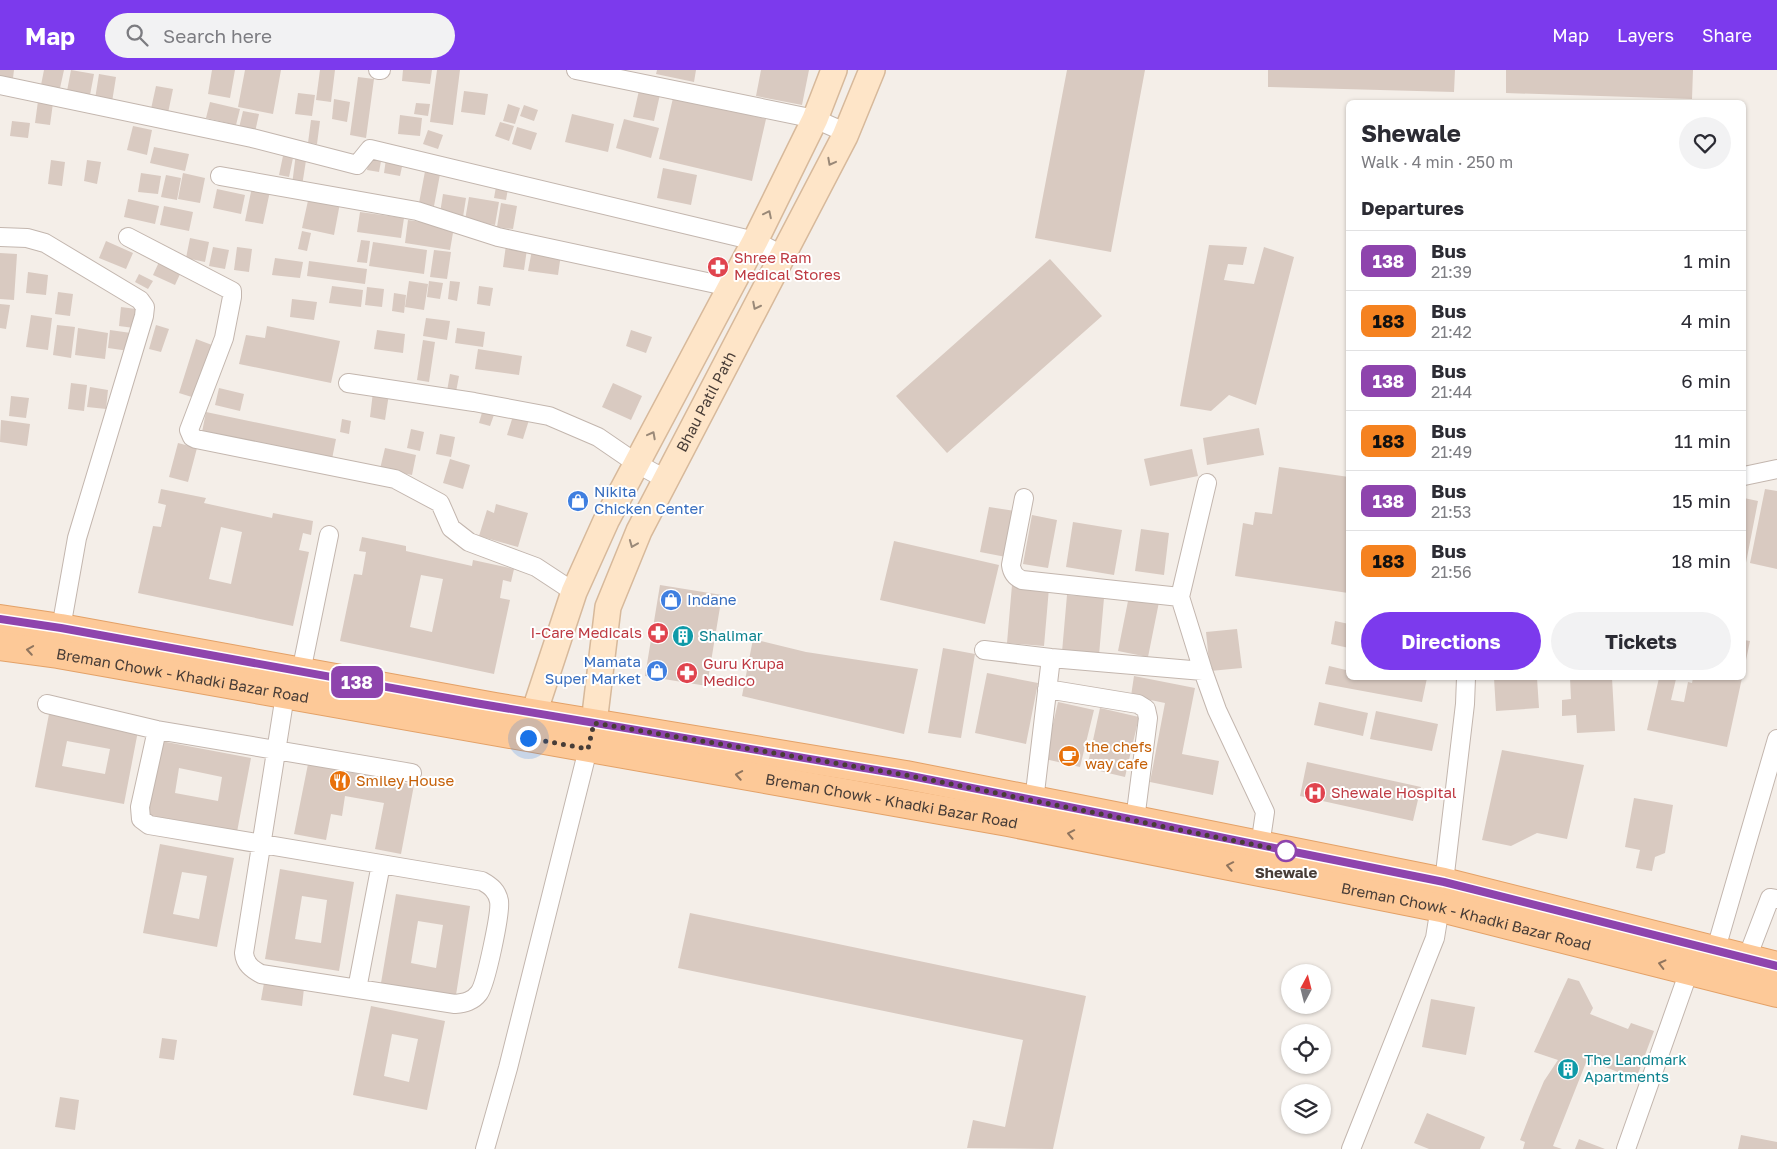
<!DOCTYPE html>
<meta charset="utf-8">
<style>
body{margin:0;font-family:"Golos Text",sans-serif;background:#f2f2f3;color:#2b2b33;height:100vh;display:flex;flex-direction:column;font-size:19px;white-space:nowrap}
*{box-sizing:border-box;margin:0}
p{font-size:16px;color:#7c7c81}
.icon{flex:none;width:28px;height:28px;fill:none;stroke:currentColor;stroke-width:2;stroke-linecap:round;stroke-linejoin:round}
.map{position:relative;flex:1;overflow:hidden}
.panel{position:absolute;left:1346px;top:30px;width:400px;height:580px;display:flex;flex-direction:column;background:#fff;border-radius:8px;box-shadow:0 1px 4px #0004}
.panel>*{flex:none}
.badge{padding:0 10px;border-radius:8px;font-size:18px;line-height:32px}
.needle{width:32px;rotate:7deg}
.tools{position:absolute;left:1281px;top:894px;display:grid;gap:10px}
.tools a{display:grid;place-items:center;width:50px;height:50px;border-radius:50%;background:#fff;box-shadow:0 1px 4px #0004;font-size:25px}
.you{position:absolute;width:25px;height:25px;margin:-12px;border:4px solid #fff;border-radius:50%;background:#1a73e8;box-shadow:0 0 0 8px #1a73e833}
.map>.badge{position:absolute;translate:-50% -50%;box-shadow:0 0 0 2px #fff}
h2{padding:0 15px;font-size:19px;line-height:45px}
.round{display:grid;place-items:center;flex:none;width:52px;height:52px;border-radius:26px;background:#f2f2f3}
.overview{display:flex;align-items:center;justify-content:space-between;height:85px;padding:0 15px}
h1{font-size:24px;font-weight:700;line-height:38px}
.cta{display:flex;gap:10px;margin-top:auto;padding:10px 15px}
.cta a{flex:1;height:58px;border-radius:30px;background:#7c3aed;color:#fff;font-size:20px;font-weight:700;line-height:58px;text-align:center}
.cta a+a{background:#f2f2f3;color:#2b2b33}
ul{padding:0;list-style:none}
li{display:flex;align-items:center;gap:15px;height:60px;padding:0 15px;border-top:1px solid #e1e1e2}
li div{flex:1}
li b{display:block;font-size:19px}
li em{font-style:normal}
li .badge{min-width:55px;font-weight:700;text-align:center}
header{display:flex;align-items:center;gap:30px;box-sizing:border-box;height:70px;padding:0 25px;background:#7c3aed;color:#fff}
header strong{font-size:24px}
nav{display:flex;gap:28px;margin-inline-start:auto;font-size:18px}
.search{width:350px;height:45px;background:#f2f2f3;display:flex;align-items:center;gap:12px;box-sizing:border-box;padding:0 18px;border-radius:28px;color:#7c7c81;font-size:19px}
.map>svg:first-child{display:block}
.building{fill:#d9cac1;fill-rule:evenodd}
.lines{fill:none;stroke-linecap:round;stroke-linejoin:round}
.street-casing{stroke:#c3b6ae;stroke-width:20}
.secondary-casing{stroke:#d7b99b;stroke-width:28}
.primary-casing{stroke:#e3a167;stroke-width:30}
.street{stroke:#fff;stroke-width:18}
.secondary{stroke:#fee5c8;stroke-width:25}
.primary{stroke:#fdc998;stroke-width:28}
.oneway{stroke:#9a8978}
.oneway2{stroke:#90755e}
.line-casing{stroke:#fff;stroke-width:11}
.line{stroke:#8e44ad;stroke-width:8}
.walk{stroke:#483d37;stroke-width:5;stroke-dasharray:0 9}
.stop-dot{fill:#fff;stroke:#8e44ad;stroke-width:2.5}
.labels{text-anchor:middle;stroke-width:4;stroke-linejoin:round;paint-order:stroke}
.health-label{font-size:15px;fill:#be3a42;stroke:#fff;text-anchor:start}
.street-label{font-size:15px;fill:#483d37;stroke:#fff}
.shop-label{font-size:15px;fill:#366cbe;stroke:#fff;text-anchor:start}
.culture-label{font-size:15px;fill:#0d838f;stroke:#fff;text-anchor:start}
.food-label{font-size:15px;fill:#c56008;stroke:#fff;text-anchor:start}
.stop-label{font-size:15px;font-weight:bold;fill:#483d37;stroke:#fff}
</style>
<header>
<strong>Map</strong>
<div class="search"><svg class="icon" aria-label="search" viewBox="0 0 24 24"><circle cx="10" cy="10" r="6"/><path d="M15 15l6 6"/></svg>Search here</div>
<nav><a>Map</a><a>Layers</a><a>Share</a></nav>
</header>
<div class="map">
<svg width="1777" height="1079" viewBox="0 0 1777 1079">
<rect width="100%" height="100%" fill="#f4eee8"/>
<!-- building -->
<path class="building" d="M0 0H14L13 8 0 6Z
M44 0H64L60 18 41 15Z
M71 0 94 4 90 25 67 21Z
M212 0H235L230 28 208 24Z
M245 0H281L273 44 238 37Z
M320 0H335L331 32 316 30Z
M403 0H432L430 14 402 11Z
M437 0H460L453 55 430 52Z
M657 0H696L694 12 656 4Z
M761 0H809L802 35 756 26Z
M1067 0H1145L1111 182 1035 168Z
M1268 0H1455L1454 22 1268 17Z
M1506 0H1693L1692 29 1506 23Z
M99 4 116 7 112 32 95 29Z
M358 7 374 9 366 68 350 65Z
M156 16 173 19 168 43 151 39Z
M640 16 661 20 654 51 633 47Z
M464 21 488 24 485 45 461 42Z
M298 23 315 25 312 46 295 44Z
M673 28 766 49 752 111 659 89Z
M334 29 350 32 347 52 332 49Z
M38 31 53 33 50 55 35 53Z
M210 32 240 39 236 55 206 48Z
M416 33 430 34 428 46 414 44Z
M508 34 520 38 515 54 503 51Z
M524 35 538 40 534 51 520 46Z
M243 41 259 44 255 62 239 58Z
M572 44 614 54 608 82 565 72Z
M400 45 422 48 420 66 398 64Z
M624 49 659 58 651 88 616 78Z
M311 50 320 51 317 74 308 73Z
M12 51 30 53 28 68 10 66Z
M500 52 514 56 509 71 495 66Z
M133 56 152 60 147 85 127 80Z
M517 57 537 63 531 80 512 74Z
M428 60 443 65 438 79 423 74Z
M154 77 189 84 185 101 150 93Z
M284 81 294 83 289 107 279 105Z
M296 83 307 84 302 116 292 115Z
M370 84 382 86 379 102 367 100Z
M386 89 403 92 400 106 384 103Z
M51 90 65 92 62 116 48 114Z
M87 90 101 92 97 114 84 111Z
M426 96 441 99 434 136 419 133Z
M663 98 697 105 691 135 657 128Z
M141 103 161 106 158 124 138 122Z
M183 103 205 108 200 133 178 129Z
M166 105 181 108 177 130 161 127Z
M497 111 509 113 506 130 494 128Z
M252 117 270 121 263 154 245 151Z
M217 119 245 125 241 144 213 138Z
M443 124 466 128 463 147 440 143Z
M309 126 340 133 334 165 302 158Z
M469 127 499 132 495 155 465 150Z
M128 129 159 136 155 154 124 147Z
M501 133 517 136 513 159 497 157Z
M164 136 193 142 189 161 160 155Z
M360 142 404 148 401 168 357 162Z
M408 150 454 157 450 180 405 173Z
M302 161 311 163 307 181 298 179Z
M190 168 209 172 205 192 186 188Z
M361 170 370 171 367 193 357 192Z
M106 171 133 183 126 199 99 188Z
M373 172 427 180 424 204 369 196Z
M506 175 527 179 524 200 503 197Z
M1209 175 1247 177 1243 195 1228 194 1224 210 1254 214 1264 177 1294 187 1256 335 1229 325 1211 341 1180 336Z
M213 177 229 180 225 199 209 196Z
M237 177 252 179 249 202 234 200Z
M434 180 451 182 447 209 430 207Z
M532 180 561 184 558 205 528 201Z
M0 183 17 184 14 230 0 229Z
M275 188 303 192 300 208 272 205Z
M1050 189 1102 246 947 383 896 326Z
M309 191 367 199 365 214 307 206Z
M159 192 181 202 175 215 153 205Z
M28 202 48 205 46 225 26 223Z
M139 204 153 211 148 219 135 212Z
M409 211 428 214 424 240 405 237Z
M429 211 443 213 440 229 427 227Z
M450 211 460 212 457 231 448 229Z
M332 216 363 220 361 237 329 233Z
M479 216 493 218 490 236 477 234Z
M367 217 384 219 382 237 365 235Z
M58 222 73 224 70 246 55 244Z
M394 223 406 225 404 243 392 241Z
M292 229 317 232 314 250 290 247Z
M0 234 10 235 6 259 0 258Z
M121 237 136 239 134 258 119 256Z
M31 245 52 248 48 280 26 277Z
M426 248 450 251 447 270 423 266Z
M57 255 75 257 71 288 53 285Z
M156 255 169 259 161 282 149 279Z
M267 256 340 271 331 313 239 294 246 265 265 268Z
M78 258 108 263 105 289 75 285Z
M457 258 485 262 483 277 455 273Z
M110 260 131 263 129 281 108 278Z
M377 260 405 264 403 283 374 279Z
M631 260 652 267 646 283 626 276Z
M196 269 212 275 195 328 179 323Z
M423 270 435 272 429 312 417 310Z
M478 279 522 286 519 305 475 299Z
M450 304 459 306 456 322 447 321Z
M71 313 87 315 84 341 68 339Z
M613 313 642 326 631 350 602 337Z
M90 317 108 320 106 339 87 337Z
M219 318 244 324 240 341 215 335Z
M373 322 389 324 385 350 370 347Z
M11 326 29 328 26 348 9 346Z
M483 339 495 342 490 356 479 353Z
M206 342 336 369 331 394 201 367Z
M513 346 529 350 523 369 507 365Z
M342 349 351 351 349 364 340 362Z
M1 350 30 354 27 376 0 372Z
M1259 358 1264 385 1207 395 1203 368Z
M411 359 424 362 420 381 407 378Z
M440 364 455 367 451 387 436 384Z
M178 373 197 378 188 412 169 407Z
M385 378 416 385 412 405 380 399Z
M1192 379 1198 406 1150 416 1144 389Z
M450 389 470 395 463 419 443 413Z
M1279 397 1349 407 1348 523 1235 506 1243 453 1253 455 1255 442 1272 444Z
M161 419 206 428 204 433 272 448 273 443 313 451 311 465 303 463 299 480 309 482 293 556 138 523 153 456 161 457 166 435 158 433ZM221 457 242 462 231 514 209 509Z
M1765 419 1777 421V499L1750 493Z
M1744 428 1758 431 1745 498H1744Z
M496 434 528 443 518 477 479 466 487 440 494 443Z
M989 437 1015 441 1006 487 980 482Z
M1032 445 1057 450 1048 498 1023 494Z
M1073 452 1122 460 1114 505 1066 497Z
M1141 459 1169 463 1164 505 1135 501Z
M362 467 406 476V481L472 496 473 490 514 499 511 512 503 510 500 528 510 530 494 604 340 571 354 504 362 505 366 482 359 481ZM421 505 443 509 432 562 410 557Z
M894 471 999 495 985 554 880 530Z
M660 515 722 525 707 616 645 606Z
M1012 515 1049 518 1044 576 1007 573Z
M1067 525 1104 528 1099 585 1062 582Z
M1129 526 1159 532 1148 587 1118 581Z
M1335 551 1349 554V578L1331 574Z
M1237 559 1242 598 1210 601 1206 562Z
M753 569 806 582 918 599 904 664 742 626Z
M1744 570 1750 571 1745 595H1744Z
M943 578 975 584 961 668 928 663Z
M1348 591 1349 608H1427L1422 632 1325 614 1329 596 1346 600Z
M987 603 1038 613 1026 674 975 663Z
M1134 606 1195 618 1182 684 1219 691 1213 725 1150 712 1165 633 1131 626Z
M1494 608H1537L1539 638 1496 641Z
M1570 608H1612L1615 661 1577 663 1576 645 1562 646V630L1571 629Z
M1659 608 1676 609 1671 630 1684 632 1688 612 1692 613 1693 608H1742L1727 677 1647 660Z
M1058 632 1094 640 1080 697 1045 689Z
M1319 632 1368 643 1363 666 1314 655Z
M1100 638 1139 647 1125 707 1087 698Z
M1376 641 1438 654 1432 681 1370 669Z
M49 644 138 661 124 734 35 717ZM67 671 110 679 105 704 62 696Z
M161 671 251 688 237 762 147 745ZM179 698 222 707 218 731 175 723Z
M1502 680 1584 695 1567 769 1537 763 1511 776 1482 770Z
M1307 692 1421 717 1413 751 1300 726Z
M308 694 414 715 401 784 375 779 384 733 345 726 342 746 331 744 326 770 294 764Z
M1634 728 1673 735 1665 783 1655 787 1652 801 1636 798 1640 780 1625 777Z
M160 774 234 788 217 877 143 863ZM182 802 207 806 199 849 173 844Z
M280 799 354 812 339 901 265 889ZM302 826 327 830 321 873 295 869Z
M396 824 470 836 456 925 381 913ZM418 851 443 855 436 898 411 893Z
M690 843 1086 926 1053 1079 967 1078 973 1050 1005 1057 1023 970 678 898Z
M1568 908 1579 911 1593 938 1590 944 1628 959 1631 953 1654 961 1636 1009 1587 990 1553 1076 1562 1079H1523L1525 1072 1520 1070 1533 1037 1544 1011 1558 990 1534 982Z
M264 913 304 918 302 936 261 930Z
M1431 929 1475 937 1466 985 1422 977Z
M371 936 445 951 427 1040 353 1025ZM392 964 418 969 409 1012 384 1006Z
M162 968 177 970 174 990 159 988Z
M60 1027 79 1030 75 1060 55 1057Z
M1427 1043 1485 1067 1480 1079H1429L1414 1073Z
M1741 1065 1777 1072V1079H1738Z
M1579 1069 1605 1079H1575Z"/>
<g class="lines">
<!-- street casing -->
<g class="street-casing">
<path id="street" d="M378 0H381
M576 0 815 49 847 63
M0 15 252 68 357 95 370 79 755 171 782 185
M220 106 417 141 498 167 730 217
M0 167 27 168 45 173 140 230 145 237 144 246 77 468 61 558
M128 167 232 221V227L224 268 189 360 192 367 196 369 395 409 440 433 451 458 469 472 536 497 574 522
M348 313 474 332 549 346 598 367 636 393 665 409
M1744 406 1777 399
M1207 413 1180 527 1203 601 1217 640 1265 742 1260 776
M1024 428 1011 495C1012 503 1015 507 1022 510L1180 527
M984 580 1051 588 1203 601
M301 602 329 465
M1047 619 1138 634 1146 639 1148 648 1135 750
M47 634 157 660 412 703
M157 660 140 737 141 749 149 755 482 811C491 816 497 821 499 831 501 842 486 914 479 923 473 931 465 933 455 934L261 904C252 899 245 894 244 883L285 625
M1034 731 1051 588
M1747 888 1770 828 1777 829
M1713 889 1777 669
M357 919 381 794
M485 1079 508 998 588 679
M1351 1079 1435 868 1444 812 1465 634 1466 608
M1626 1079 1689 901"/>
</g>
<!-- secondary casing -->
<g class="secondary-casing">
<g id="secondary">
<path d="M529 663 534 643 574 522 606 451 755 171 815 49 834 0"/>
<path id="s1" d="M590 672 594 653 608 537 639 461 845 66 872 0"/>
</g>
</g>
<!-- primary casing -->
<g class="primary-casing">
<g id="primary">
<path d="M0 549 61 558 495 637 906 705 1135 750 1444 812 1777 896"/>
<path id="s2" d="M0 576 58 584 1008 752 1441 838 1777 923"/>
</g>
</g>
<!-- street -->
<use href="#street" class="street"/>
<!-- secondary -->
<use href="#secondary" class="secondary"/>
<!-- primary -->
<use href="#primary" class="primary"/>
</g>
<!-- one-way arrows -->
<defs><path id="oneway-chevron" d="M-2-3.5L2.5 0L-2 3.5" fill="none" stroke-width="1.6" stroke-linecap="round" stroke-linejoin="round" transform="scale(1.25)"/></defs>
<g class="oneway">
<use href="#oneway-chevron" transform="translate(831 92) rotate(118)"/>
<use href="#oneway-chevron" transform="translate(768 144) rotate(-64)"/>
<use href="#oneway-chevron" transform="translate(756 236) rotate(117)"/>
<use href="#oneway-chevron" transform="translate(652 365) rotate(-62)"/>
<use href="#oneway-chevron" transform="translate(633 474) rotate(112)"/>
</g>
<g class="oneway2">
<use href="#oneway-chevron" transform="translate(30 580) rotate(-171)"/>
<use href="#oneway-chevron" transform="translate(739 705) rotate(-170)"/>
<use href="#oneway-chevron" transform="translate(1071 764) rotate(-169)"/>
<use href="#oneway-chevron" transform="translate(1230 796) rotate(-169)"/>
<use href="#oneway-chevron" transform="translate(1662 894) rotate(-166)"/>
</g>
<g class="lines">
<!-- line casing -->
<g class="line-casing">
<path id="line" d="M0 549 61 558 475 633 906 705 1135 750 1444 812 1777 896"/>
</g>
<!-- line -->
<use href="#line" class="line"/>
<!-- walk -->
<path class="walk" d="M528 668 588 679 594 653 906 705 1286 781"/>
</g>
<!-- icons -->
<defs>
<g id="pharmacy-disc" transform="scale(1.125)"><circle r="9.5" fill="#e0444e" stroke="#fff"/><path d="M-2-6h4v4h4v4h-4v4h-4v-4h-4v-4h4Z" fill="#fff"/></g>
<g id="shop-disc" transform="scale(1.125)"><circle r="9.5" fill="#3f7fe0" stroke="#fff"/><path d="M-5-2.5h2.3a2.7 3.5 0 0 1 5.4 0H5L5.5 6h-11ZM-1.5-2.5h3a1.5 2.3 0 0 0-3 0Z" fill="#fff"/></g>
<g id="building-disc" transform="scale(1.125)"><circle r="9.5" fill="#0f9aa8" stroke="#fff"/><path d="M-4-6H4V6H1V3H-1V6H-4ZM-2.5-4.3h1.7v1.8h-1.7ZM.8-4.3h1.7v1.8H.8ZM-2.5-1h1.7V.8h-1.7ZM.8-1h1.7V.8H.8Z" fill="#fff"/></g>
<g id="cafe-disc" transform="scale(1.125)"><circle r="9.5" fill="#e8710a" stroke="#fff"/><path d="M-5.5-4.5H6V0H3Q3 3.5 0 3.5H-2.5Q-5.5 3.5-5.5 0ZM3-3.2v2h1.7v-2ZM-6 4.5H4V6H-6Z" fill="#fff"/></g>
<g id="restaurant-disc" transform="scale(1.125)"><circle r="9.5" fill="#e8710a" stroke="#fff"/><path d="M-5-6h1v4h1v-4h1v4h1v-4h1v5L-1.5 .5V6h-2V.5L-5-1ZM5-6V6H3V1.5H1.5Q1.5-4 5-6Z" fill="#fff"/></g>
<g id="hospital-disc" transform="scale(1.125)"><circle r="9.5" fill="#e0444e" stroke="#fff"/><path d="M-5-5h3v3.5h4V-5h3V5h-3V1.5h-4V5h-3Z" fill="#fff"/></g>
</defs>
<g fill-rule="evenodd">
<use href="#pharmacy-disc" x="718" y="197"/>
<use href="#shop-disc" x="578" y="431"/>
<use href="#shop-disc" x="671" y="530"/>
<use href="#pharmacy-disc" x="658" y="563"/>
<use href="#building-disc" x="683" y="566"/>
<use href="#shop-disc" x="657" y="601"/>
<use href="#pharmacy-disc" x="687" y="603"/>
<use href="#cafe-disc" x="1069" y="686"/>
<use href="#restaurant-disc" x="340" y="711"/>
<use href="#hospital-disc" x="1315" y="723"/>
<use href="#building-disc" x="1568" y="999"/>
</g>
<!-- markers -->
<circle class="stop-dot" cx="1286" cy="781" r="10"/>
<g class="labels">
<!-- health labels -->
<g class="health-label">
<text x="734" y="193">Shree Ram<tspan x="734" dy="17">Medical Stores</tspan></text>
<text x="642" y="568" text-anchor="end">I-Care Medicals</text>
<text x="703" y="599">Guru Krupa<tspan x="703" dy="17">Medico</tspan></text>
<text x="1331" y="728">Shewale Hospital</text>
</g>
<!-- street labels -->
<g class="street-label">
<text dy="5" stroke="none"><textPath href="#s1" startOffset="364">Bhau Patil Path</textPath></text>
<text dy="5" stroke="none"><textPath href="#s2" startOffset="185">Breman Chowk - Khadki Bazar Road</textPath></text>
<text dy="5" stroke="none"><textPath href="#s2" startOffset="905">Breman Chowk - Khadki Bazar Road</textPath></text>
<text dy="5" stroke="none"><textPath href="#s2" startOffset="1491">Breman Chowk - Khadki Bazar Road</textPath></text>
</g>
<!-- shop labels -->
<g class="shop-label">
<text x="594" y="427">Nikita<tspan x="594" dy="17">Chicken Center</tspan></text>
<text x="687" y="535">Indane</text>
<text x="641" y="597" text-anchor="end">Mamata<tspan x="641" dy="17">Super Market</tspan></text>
</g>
<!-- culture labels -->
<g class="culture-label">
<text x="699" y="571">Shalimar</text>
<text x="1584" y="995">The Landmark<tspan x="1584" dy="17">Apartments</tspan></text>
</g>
<!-- food labels -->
<g class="food-label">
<text x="1085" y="682">the chefs<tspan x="1085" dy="17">way cafe</tspan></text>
<text x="356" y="716">Smiley House</text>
</g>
<!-- stop labels -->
<g class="stop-label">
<text x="1286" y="808">Shewale</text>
</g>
</g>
</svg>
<div class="tools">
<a><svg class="needle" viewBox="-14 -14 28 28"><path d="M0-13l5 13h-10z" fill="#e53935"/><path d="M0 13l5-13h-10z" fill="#7c7c81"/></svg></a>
<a><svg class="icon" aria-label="locate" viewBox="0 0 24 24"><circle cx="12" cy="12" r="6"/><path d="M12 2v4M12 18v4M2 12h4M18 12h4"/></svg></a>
<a><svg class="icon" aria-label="layers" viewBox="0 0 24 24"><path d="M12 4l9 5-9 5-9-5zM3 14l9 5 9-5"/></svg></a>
</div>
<div class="you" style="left:528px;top:668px"></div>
<b class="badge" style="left:357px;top:612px;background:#8e44ad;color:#fff">138</b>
<section class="panel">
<div class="overview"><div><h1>Shewale</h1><p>Walk · 4 min · 250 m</p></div><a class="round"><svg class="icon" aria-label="heart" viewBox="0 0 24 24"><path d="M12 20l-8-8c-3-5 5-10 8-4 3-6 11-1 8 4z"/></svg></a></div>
<h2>Departures</h2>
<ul>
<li><span class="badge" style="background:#8e44ad;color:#fff">138</span><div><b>Bus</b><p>21:39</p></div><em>1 min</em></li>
<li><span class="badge" style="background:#f58220;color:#111">183</span><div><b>Bus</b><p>21:42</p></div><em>4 min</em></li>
<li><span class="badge" style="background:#8e44ad;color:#fff">138</span><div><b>Bus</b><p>21:44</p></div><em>6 min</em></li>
<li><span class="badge" style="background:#f58220;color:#111">183</span><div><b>Bus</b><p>21:49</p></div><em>11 min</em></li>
<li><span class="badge" style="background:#8e44ad;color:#fff">138</span><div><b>Bus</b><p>21:53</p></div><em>15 min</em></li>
<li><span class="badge" style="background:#f58220;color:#111">183</span><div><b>Bus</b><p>21:56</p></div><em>18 min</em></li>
</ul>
<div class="cta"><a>Directions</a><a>Tickets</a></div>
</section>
</div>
